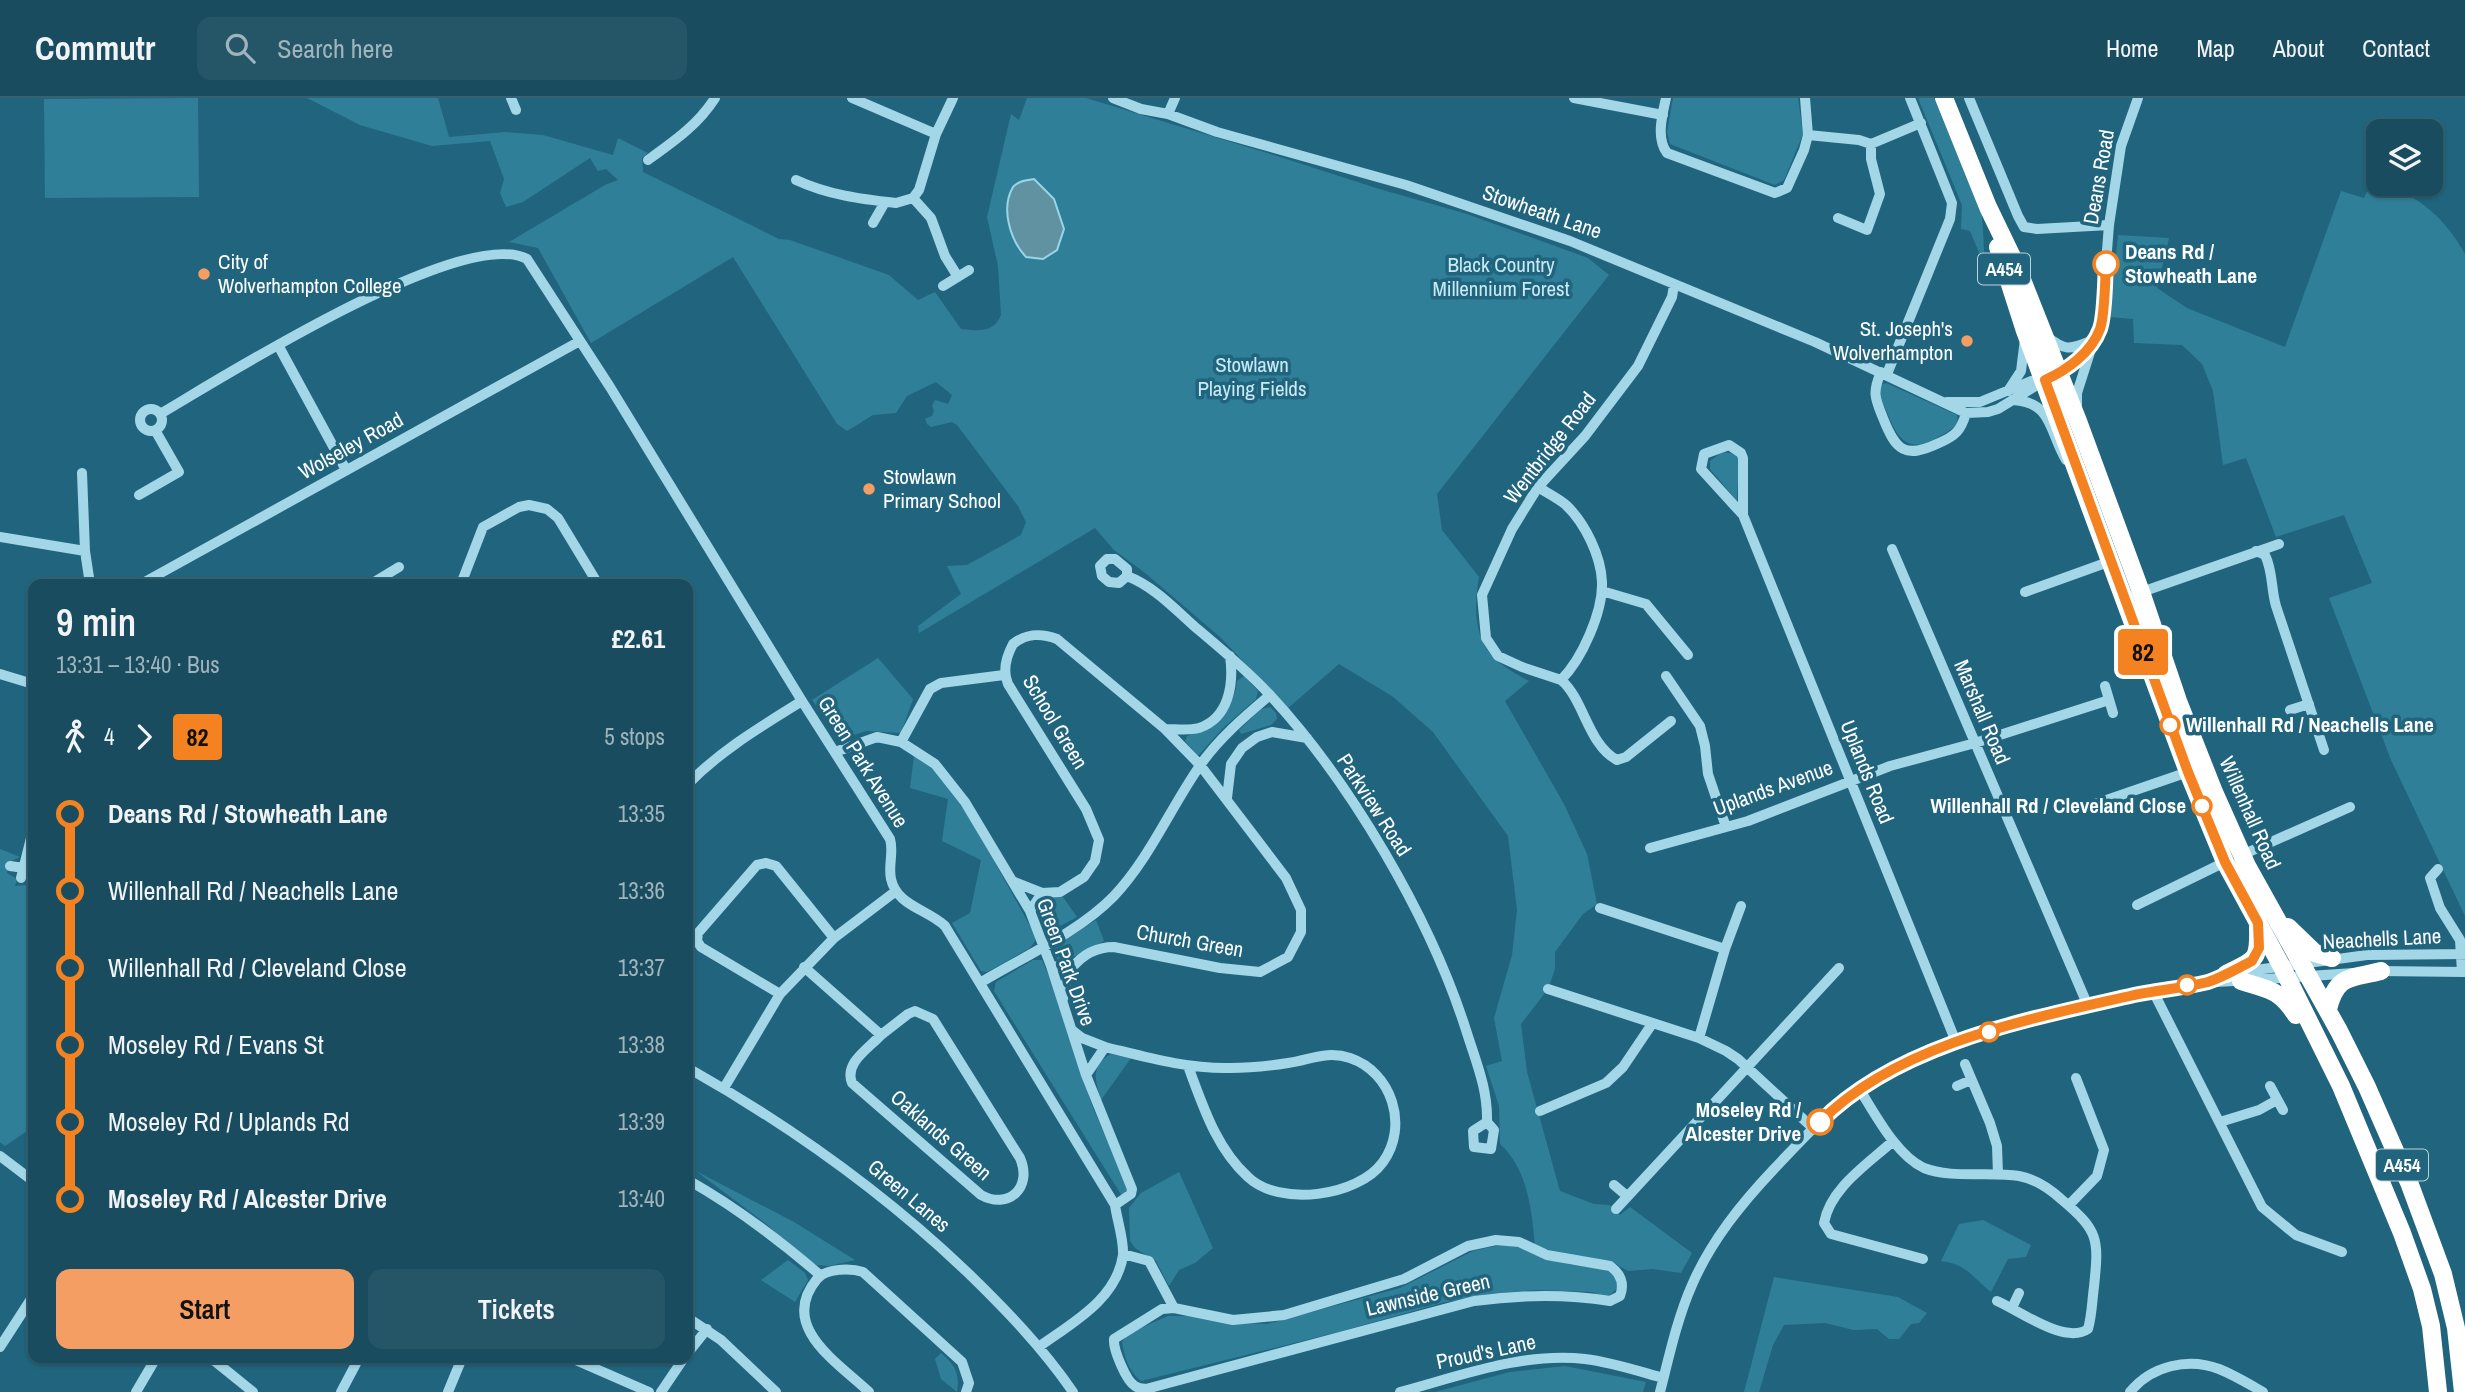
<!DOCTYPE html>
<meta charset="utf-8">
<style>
body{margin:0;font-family:"Archivo Narrow",sans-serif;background:#255667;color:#f1f3f6;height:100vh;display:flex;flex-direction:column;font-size:26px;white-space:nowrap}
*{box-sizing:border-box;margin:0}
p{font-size:23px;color:#9fb4bc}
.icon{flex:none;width:38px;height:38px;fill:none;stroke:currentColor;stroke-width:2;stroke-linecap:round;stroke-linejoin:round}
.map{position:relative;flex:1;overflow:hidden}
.drawer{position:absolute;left:28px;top:481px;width:665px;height:784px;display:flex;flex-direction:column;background:#184c5e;border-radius:14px;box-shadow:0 2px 5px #0004,0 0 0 2px #366373}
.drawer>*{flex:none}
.badge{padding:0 14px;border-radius:5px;font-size:24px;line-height:46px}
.tools{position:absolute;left:2366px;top:21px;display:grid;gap:14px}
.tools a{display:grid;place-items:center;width:77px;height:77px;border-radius:14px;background:#184c5e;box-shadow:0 2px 5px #0004,0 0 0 2px #366373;font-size:35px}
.map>.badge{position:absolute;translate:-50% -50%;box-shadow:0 0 0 4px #fff}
.legs{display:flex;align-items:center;gap:10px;height:77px;padding:0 28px;font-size:23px}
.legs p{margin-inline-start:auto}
.head{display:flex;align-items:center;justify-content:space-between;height:119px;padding:0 28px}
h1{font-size:38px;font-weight:600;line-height:52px}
.action{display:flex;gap:14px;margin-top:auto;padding:14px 28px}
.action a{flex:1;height:80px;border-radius:14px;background:#f49e64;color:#111;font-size:28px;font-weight:600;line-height:80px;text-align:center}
.action a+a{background:#255667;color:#f1f3f6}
ul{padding:0 28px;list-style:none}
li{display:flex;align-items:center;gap:24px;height:77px;font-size:26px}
li i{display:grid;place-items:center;width:10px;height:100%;margin:0 9px;background:currentColor}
li i::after{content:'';width:18px;height:18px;margin:-9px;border:5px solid;border-radius:50%;background:#184c5e}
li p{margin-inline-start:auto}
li:first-child i{background:linear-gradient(#0000 50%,currentColor 0)}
li:last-child i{background:linear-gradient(currentColor 50%,#0000 0)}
header{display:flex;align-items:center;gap:42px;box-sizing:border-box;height:98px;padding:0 35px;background:#184c5e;border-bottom:2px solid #366373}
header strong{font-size:33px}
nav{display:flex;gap:38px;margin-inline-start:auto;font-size:24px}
.search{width:490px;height:63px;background:#255667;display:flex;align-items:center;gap:18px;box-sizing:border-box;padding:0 24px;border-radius:14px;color:#9fb4bc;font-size:26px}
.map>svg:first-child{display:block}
.green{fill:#307f99}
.water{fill:#6092a2;stroke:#97d6e8;stroke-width:2}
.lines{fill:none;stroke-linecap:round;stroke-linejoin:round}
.minor{stroke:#a3d6e7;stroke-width:10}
.highway{stroke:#fff;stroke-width:18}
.line-1-casing{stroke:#fff;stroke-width:16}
.line-1{stroke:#f58220;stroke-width:10}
.stop-1-dot{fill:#fff;stroke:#f58220;stroke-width:3.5}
.poi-dot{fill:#f49e64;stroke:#20657d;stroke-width:2.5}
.labels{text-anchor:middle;stroke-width:7;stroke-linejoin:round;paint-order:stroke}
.shield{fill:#20657d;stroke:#bcd1d8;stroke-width:2}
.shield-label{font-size:19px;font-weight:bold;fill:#fff}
.street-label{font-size:21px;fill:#fff;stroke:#20657d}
.stop-label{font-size:21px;font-weight:bold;fill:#fff;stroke:#20657d;text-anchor:start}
.poi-label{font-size:21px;fill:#fff;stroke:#20657d;text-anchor:start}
.park-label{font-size:21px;fill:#c7eaf5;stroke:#20657d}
</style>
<header>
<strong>Commutr</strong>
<div class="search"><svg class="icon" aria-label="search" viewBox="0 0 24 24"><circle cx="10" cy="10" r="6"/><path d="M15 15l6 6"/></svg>Search here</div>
<nav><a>Home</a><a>Map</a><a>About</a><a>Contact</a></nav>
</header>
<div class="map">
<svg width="2465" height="1294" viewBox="0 0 2465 1294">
<rect width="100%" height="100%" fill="#20657d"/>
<!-- green -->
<path class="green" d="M198 0 199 99 45 100 44 1Z
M307 0H438L449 39 505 34 543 37 613 57 618 40 648 55 642 60 643 74 779 141 790 142 889 177 918 202 935 194 961 231C978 233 994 235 1001 217L998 168 987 119 1011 16 1019 22 1027 0H1086L1277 58 1376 90 1467 116 1588 160 1609 177 1437 396 1442 432 1479 479C1474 507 1473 541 1496 562 1505 570 1518 577 1529 583L1505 603 1564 706 1587 756 1597 806 1583 816 1555 854V871L1548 891 1521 926 1527 974 1560 1093 1594 1106 1610 1107 1620 1117 1630 1109 1692 1155 1681 1175 1653 1171 1628 1173 1616 1166 1535 1149C1532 1114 1528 1071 1500 1046L1499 1008 1486 968 1502 963 1494 920 1512 857 1517 812 1508 738 1433 634 1392 598 1339 566 1288 610 1220 539 1144 474 1114 452 1095 430 919 535 918 528 961 496 947 468 967 467 1021 437 1026 424 1018 408 957 327 952 324 931 329 927 326 925 321 932 318 934 312 932 308 935 302 948 306 952 297 936 284 907 298 896 315 873 317 847 333 837 326 733 159 591 245 538 150 509 144 605 87 618 82 606 71 598 73 590 60 523 104 506 109 500 95 504 81 490 43 432 48 360 27Z
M1673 0H1798L1803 36 1784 82 1775 87 1670 46 1667 34Z
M1918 0H1934L1982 117 1985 169 1970 133 1961 131 1962 107Z
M2368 91C2376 91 2388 89 2396 92 2427 103 2450 129 2465 156V818L2391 662 2329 500 2372 485 2344 417 2276 439 2246 360 2223 367 2213 293 2202 266 2182 247 2134 245 2133 221 2110 219 2118 137 2169 140 2157 190 2187 210 2285 249 2341 93 2364 100Z
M1886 285 1957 317 1958 327C1927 347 1906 362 1889 319 1885 309 1879 299 1880 287Z
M1722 354 1736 356 1739 364 1737 403 1710 371V363Z
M878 560 913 601 901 635 866 633 841 641 812 602Z
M1244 578 1258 593 1256 601 1223 630 1198 658 1185 643 1187 638C1211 628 1235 611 1237 583Z
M1270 609 1276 615 1277 621 1271 627 1241 636 1239 632 1261 611Z
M914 658 932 669 964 709 1035 837V843L1030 850 987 874 981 873 952 825 970 815 981 762 942 743 948 701 910 690Z
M0 751 20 759 9 764 7 775 17 781 15 788 26 787 33 765V1029L5 1048 0 1044Z
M1052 799H1063L1077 819 1055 831 1046 830 1038 813 1043 804Z
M1096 822 1104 843 1062 865 1058 863 1055 856V849Z
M1033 862H1042L1049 878 1093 1010 1128 1091 1126 1095 1122 1098 994 893 996 884Z
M1111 956 1131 960 1101 1002C1095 982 1090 967 1111 956Z
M696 1073 794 1124 855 1162 829 1168 817 1167 806 1161 765 1125Z
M1179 1074 1213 1150 1195 1165 1179 1172 1169 1188 1156 1163 1135 1150 1130 1143 1129 1110 1141 1095Z
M1983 1122 2031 1147 2026 1159 2008 1161 1991 1194C1972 1179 1967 1166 1941 1163L1959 1126Z
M1500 1147C1529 1148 1538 1158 1564 1165 1578 1169 1600 1167 1613 1176 1618 1180 1617 1185 1617 1191L1606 1200 1593 1194 1536 1192 1487 1196 1442 1205 1342 1233 1141 1283C1129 1274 1124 1258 1122 1244L1129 1235 1168 1218H1190L1241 1225 1267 1226 1400 1190 1473 1153Z
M788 1162 805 1175 808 1182 795 1204 761 1182Z
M1774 1179 1898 1199 1927 1215 1919 1225 1911 1226 1899 1241H1889L1877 1231 1854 1232 1825 1225 1784 1227 1773 1247 1759 1294H1744Z
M941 1255C955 1267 960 1275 957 1294L941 1281 935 1261Z
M1565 1268 1646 1284 1643 1294H1435L1510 1274Z"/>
<!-- water -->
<path class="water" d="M1034 81 1054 101 1064 131 1057 152 1043 161 1026 159C1011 143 1000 111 1013 89 1018 83 1027 82 1034 81Z"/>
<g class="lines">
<!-- minor -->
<path class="minor" d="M511 0 516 12
M852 0 936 36
M1113 0 1141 11 1168 16 1217 34 1406 87 1570 143 1815 244 1966 315 1988 314 1998 311 2045 282 2059 276 2073 266 2094 242 2101 229 2109 127 2121 48 2138 0
M1574 0 1663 17
M1666 0C1662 18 1656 40 1667 55L1775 95 1787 90 1804 52 1808 37 1805 0
M1969 0 2018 118 2024 129 2037 131 2109 127
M1168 16 1175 0
M1808 37 1859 42 1871 46 1921 25
M648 62C673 44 698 27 715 0
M796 82C828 97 861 101 896 105L913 100 919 92 936 36 953 0
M913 100 931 120 945 158 958 179
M1838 120 1867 132 1880 96 1871 61V46
M873 125 885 104
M943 188 969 172
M2046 238C2065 253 2069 252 2091 243
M278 247 346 372
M1881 274C1872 295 1875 300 1883 320 1896 353 1905 361 1939 345 1955 338 1961 333 1966 315
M1887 276 1950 121 1952 105 1910 0
M2008 293 2021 273 2025 241
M2013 302C2053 304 2049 334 2066 362
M1947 304H1980L2031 283 2039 282
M2077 310V295L2092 248
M140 322a11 11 0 1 1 22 0a11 11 0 1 1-22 0Z
M160 316C223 279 463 127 527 161L610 289 802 603 890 741C894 754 888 767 891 781 897 808 927 811 945 828L1115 1107C1117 1122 1124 1142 1123 1157 1117 1201 1072 1225 1040 1248
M82 375 85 453 90 486
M1538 389C1547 395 1558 400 1566 407 1585 425 1601 458 1602 484 1603 514 1582 561 1561 582 1584 601 1588 647 1617 662L1626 659 1671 623
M139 397 179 374 155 332
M1743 417 1701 371 1704 356 1729 347 1741 355 1743 360V417L1956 944
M0 439 85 453
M1892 451 2088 908
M2256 453 2265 457C2273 473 2271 491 2276 508L2324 652
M1127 478V471L1115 461H1107L1100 468 1102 478 1109 484 1119 485 1127 478C1153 488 1173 509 1194 528 1220 550 1246 571 1269 596 1350 683 1430 819 1466 932 1476 964 1488 991 1487 1024L1473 1033 1474 1049 1491 1051 1494 1032 1487 1024
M141 486 580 243
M371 486 399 469
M461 486 483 429 519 409 529 407 547 411 558 420 598 486
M1602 493 1646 506 1688 557
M2025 494 2111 463
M2136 496 2279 446
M0 576 33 586
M1666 578 1700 628 1705 648 1708 676 1726 729
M1561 582 1522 569 1498 558 1486 540 1482 497 1512 431 1538 389 1585 338 1638 268 1672 199 1674 187
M2105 588 2113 615
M2290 612 2309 606
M1165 631C1176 631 1188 633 1199 630 1229 620 1234 586 1230 558
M901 644 930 591 941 585 1004 577
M835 654 877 639 901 644 935 666 965 704 1030 813 1051 868 1086 977 1132 1091 1131 1096 1115 1107
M688 686C721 652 762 628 802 603
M1227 700 1231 666 1242 650 1257 639 1272 634 1307 640
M2089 708 2188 674
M1650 750 1748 723 1890 668 1975 645 2109 602
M2242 757 2350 709
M10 768 24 770
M2438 771 2430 780 2440 810 2460 842 2462 874
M21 780 33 732
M1012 783 1042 795
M2137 807 2225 764
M1600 810 1725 851
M1030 813 1042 795 1060 794 1084 779 1095 763 1099 742 1086 711 1008 586C1002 572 1006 559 1013 546 1027 535 1041 535 1057 541L1165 631 1200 667 1286 780 1301 812V834L1288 859 1260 874 1220 870 1114 849C1096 849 1083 856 1072 870L1051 868
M804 869 881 937 908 916 915 913 933 921 1020 1060C1033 1090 1008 1112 981 1097L852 985C844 965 868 951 881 937
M2377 873 2465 874
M2241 874 2367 857 2465 856
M2251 882 2354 875
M980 885C1023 859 1079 834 1114 798 1149 761 1170 711 1199 669 1217 642 1245 618 1270 597
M1548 891 1699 940 1726 953 1738 961 1814 1031
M2153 893 2262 1109 2296 1137 2342 1154
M780 896 701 849 697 843 698 835 757 767 766 765 776 768 834 840
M1063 901 1066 883 1072 870
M1073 933 1082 940 1105 949
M1699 940 1725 851 1741 808
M1965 966 1990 1025 1997 1048 1998 1076
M688 970C789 1027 883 1094 967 1174 1006 1212 1042 1249 1073 1294
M1086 977 1105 949C1146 959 1187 971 1230 970 1249 970 1269 968 1288 965 1310 962 1327 952 1350 960 1392 974 1409 1028 1383 1064 1358 1099 1279 1109 1248 1079 1216 1050 1203 1008 1188 968
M1957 988 1971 982
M2270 988 2283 1012
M724 990 780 896 834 840 896 793
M1860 992C1875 1016 1897 1058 1924 1070 1951 1081 1990 1073 2019 1078 2036 1081 2049 1090 2061 1101 2099 1133 2099 1140 2094 1189 2092 1203 2092 1217 2088 1231 2065 1247 2020 1213 1997 1203
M1540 1013 1606 985 1623 969 1652 926
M2220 1024 2259 1012 2277 1002
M1893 1043C1868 1066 1830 1090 1824 1125L1831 1136 1923 1161
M0 1058 33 1083
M688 1082C736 1109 778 1141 820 1177
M1614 1087 1627 1098
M2069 1107 2097 1078 2104 1052 2076 980
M1616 1111 1839 870
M1123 1156 1149 1163 1174 1210 1233 1222 1284 1217 1404 1181 1468 1148 1496 1142 1519 1144 1547 1157 1610 1168C1620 1175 1625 1185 1620 1198L1610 1203C1566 1196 1518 1197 1474 1203L1146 1291C1141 1290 1139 1291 1135 1288 1126 1283 1113 1251 1114 1241L1162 1211 1174 1210
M2012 1210 2019 1195
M688 1220 721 1242 776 1294
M0 1249 33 1198
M688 1255 707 1231
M211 1260 253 1294
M571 1260 649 1294
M136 1294 156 1260
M341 1294 359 1260
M448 1294 462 1260
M661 1294 684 1260
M869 1294C837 1264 778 1228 817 1181 826 1170 851 1170 863 1174L962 1264 969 1285 966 1294
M1400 1294C1460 1278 1522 1254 1585 1261 1611 1264 1638 1273 1663 1280
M1660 1294C1669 1259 1677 1221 1692 1187 1711 1143 1741 1106 1774 1071 1795 1049 1816 1026 1838 1007 1897 957 1975 938 2047 918 2108 902 2172 884 2235 883
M2130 1294C2151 1268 2188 1259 2219 1271 2234 1277 2249 1286 2263 1294"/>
<!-- highway -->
<path class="highway" d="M1944 0 1988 109 2017 169 2078 323 2141 494 2178 603 2214 694 2247 768 2339 933 2367 989 2410 1087 2443 1176 2456 1230 2463 1294
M1998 149 2025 233 2188 674 2225 764 2282 869 2341 988 2402 1135 2422 1191 2431 1228 2438 1294
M2288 829 2315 855 2332 860
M2226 876C2256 861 2259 864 2258 829
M2241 883C2269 892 2279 891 2296 917
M2328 911C2337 876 2350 881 2381 873"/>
</g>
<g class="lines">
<!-- line-1 casing -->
<g class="line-1-casing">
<path id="line-1" d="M1820 1024C1898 945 2030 921 2134 897 2159 892 2184 890 2208 884 2223 879 2238 870 2252 863L2259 850 2258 825 2225 764 2188 674 2045 282C2067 272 2091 255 2100 231 2105 217 2105 182 2106 166"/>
</g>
<!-- line-1 -->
<use href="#line-1" class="line-1"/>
</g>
<!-- markers -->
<g class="stop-1-dot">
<circle cx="2106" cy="166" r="12"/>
<circle cx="2170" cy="627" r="9"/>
<circle cx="2202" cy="708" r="9"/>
<circle cx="2187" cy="887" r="9"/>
<circle cx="1989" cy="934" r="9"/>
<circle cx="1820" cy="1024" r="12"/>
</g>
<g class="poi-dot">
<circle cx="204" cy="176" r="7"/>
<circle cx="1967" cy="243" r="7"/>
<circle cx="869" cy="391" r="7"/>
</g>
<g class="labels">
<!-- shield labels -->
<g class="shield">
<rect x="1978" y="155.5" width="52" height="31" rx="5"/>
<rect x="2376" y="1051.5" width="52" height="31" rx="5"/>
</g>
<g class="shield-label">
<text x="2004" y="178">A454</text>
<text x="2402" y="1074">A454</text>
</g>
<!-- street labels -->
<g class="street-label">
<text transform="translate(2099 79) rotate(-80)" y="7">Deans Road</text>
<text transform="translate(1542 114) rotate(19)" y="7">Stowheath Lane</text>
<text transform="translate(351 348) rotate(-29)" y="7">Wolseley Road</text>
<text transform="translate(1550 350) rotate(-52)" y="7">Wentbridge Road</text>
<text transform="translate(1982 614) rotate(67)" y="7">Marshall Road</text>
<text transform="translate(1055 624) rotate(59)" y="7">School Green</text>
<text transform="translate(863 664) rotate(58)" y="7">Green Park Avenue</text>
<text transform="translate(1867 674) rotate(68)" y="7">Uplands Road</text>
<text transform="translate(1773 690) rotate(-20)" y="7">Uplands Avenue</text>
<text transform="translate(1374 707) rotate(57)" y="7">Parkview Road</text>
<text transform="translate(2250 715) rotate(66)" y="7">Willenhall Road</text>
<text transform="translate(2382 841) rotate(-3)" y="7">Neachells Lane</text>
<text transform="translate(1190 843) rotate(10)" y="7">Church Green</text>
<text transform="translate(1066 864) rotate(70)" y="7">Green Park Drive</text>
<text transform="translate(941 1037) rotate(41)" y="7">Oaklands Green</text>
<text transform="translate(909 1098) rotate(40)" y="7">Green Lanes</text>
<text transform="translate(1428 1197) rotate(-13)" y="7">Lawnside Green</text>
<text transform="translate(1486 1254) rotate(-12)" y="7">Proud's Lane</text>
</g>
<!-- stop labels -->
<g class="stop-label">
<text x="2125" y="161">Deans Rd /<tspan x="2125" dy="24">Stowheath Lane</tspan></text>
<text x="2186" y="634">Willenhall Rd / Neachells Lane</text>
<text x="2186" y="715" text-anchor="end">Willenhall Rd / Cleveland Close</text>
<text x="1801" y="1019" text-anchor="end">Moseley Rd /<tspan x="1801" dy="24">Alcester Drive</tspan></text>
</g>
<!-- poi labels -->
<g class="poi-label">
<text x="218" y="171">City of<tspan x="218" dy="24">Wolverhampton College</tspan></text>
<text x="1953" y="238" text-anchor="end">St. Joseph's<tspan x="1953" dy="24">Wolverhampton</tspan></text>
<text x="883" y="386">Stowlawn<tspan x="883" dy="24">Primary School</tspan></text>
</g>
<!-- park labels -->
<g class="park-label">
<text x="1501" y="174">Black Country<tspan x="1501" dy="24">Millennium Forest</tspan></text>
<text x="1252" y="274">Stowlawn<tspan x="1252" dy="24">Playing Fields</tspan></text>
</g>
</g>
</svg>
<div class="tools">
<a><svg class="icon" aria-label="layers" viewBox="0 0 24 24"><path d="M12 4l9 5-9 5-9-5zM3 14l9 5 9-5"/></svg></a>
</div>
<b class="badge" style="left:2143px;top:554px;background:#f58220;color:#111">82</b>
<section class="drawer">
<div class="head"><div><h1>9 min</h1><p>13:31 – 13:40 · Bus</p></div><b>£2.61</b></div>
<div class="legs"><svg class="icon" aria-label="walk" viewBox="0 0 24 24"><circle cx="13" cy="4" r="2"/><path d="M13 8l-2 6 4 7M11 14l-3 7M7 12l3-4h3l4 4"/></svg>4<svg class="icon" aria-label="forward" viewBox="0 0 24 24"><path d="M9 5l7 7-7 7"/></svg><b class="badge" style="background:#f58220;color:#111">82</b><p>5 stops</p></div>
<ul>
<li><i style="color:#f58220"></i><b>Deans Rd / Stowheath Lane</b><p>13:35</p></li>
<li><i style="color:#f58220"></i><span>Willenhall Rd / Neachells Lane</span><p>13:36</p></li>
<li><i style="color:#f58220"></i><span>Willenhall Rd / Cleveland Close</span><p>13:37</p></li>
<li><i style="color:#f58220"></i><span>Moseley Rd / Evans St</span><p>13:38</p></li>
<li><i style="color:#f58220"></i><span>Moseley Rd / Uplands Rd</span><p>13:39</p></li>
<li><i style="color:#f58220"></i><b>Moseley Rd / Alcester Drive</b><p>13:40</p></li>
</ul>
<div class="action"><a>Start</a><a>Tickets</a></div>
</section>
</div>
